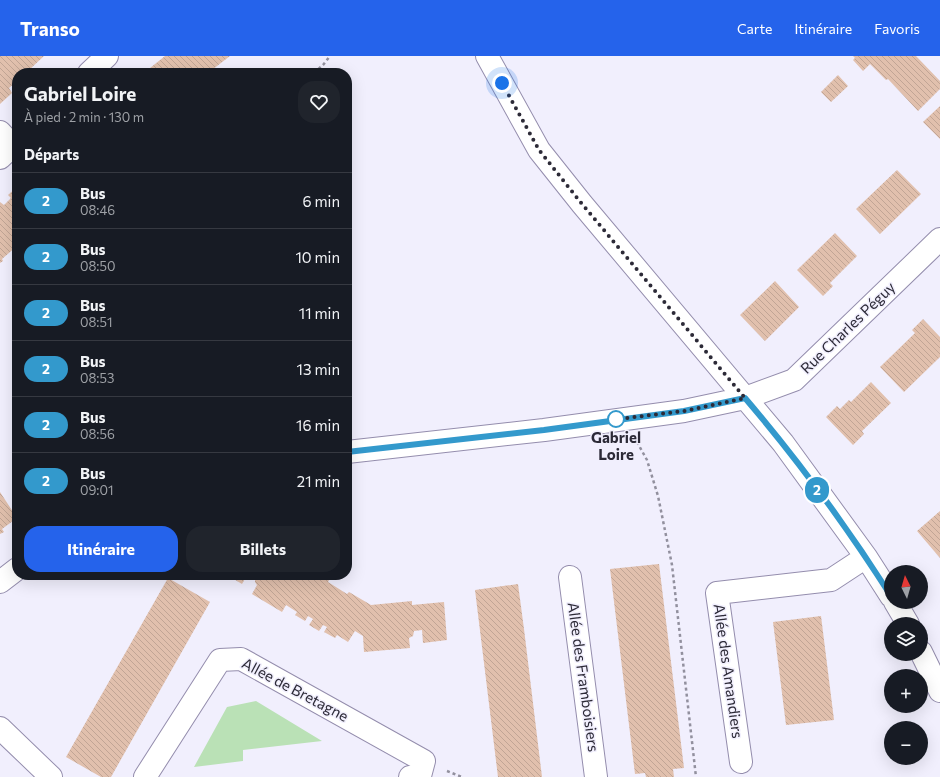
<!DOCTYPE html>
<html lang="fr">
<meta charset="utf-8">
<style>
body{margin:0;font-family:Commissioner,sans-serif;background:#20242c;color:#f1f3f6;height:100vh;display:flex;flex-direction:column;font-size:15px;white-space:nowrap}
*{box-sizing:border-box;margin:0}
p{font-size:13px;color:#9ea1a6}
.icon{flex:none;width:22px;height:22px;fill:none;stroke:currentColor;stroke-width:2;stroke-linecap:round;stroke-linejoin:round}
.map{position:relative;flex:1;overflow:hidden}
.drawer{position:absolute;left:12px;top:12px;width:340px;height:512px;display:flex;flex-direction:column;background:#171b24;border-radius:16px;box-shadow:0 4px 16px #0002}
.drawer>*{flex:none}
.badge{padding:0 8px;border-radius:13px;font-size:14px;line-height:26px}
.needle{width:26px;rotate:355deg}
.buttons{position:absolute;left:884px;top:509px;display:grid;gap:8px}
.buttons a{display:grid;place-items:center;width:44px;height:44px;border-radius:50%;background:#171b24;box-shadow:0 4px 16px #0002;font-size:20px}
.you{position:absolute;width:20px;height:20px;margin:-10px;border:3px solid #fff;border-radius:50%;background:#1a73e8;box-shadow:0 0 0 6px #1a73e833}
.map>.badge{position:absolute;translate:-50% -50%;box-shadow:0 0 0 2px #fff}
h2{padding:0 12px;font-size:15px;line-height:36px}
.round{display:grid;place-items:center;flex:none;width:42px;height:42px;border-radius:16px;background:#20242c}
.head{display:flex;align-items:center;justify-content:space-between;height:68px;padding:0 12px}
h1{font-size:19px;font-weight:700;line-height:30px}
.button{display:flex;gap:8px;margin-top:auto;padding:8px 12px}
.button a{flex:1;height:46px;border-radius:16px;background:#2563eb;color:#fff;font-size:16px;font-weight:700;line-height:46px;text-align:center}
.button a+a{background:#20242c;color:#f1f3f6}
ul{padding:0;list-style:none}
li{display:flex;align-items:center;gap:12px;height:56px;padding:0 12px;border-top:1px solid #363941}
li div{flex:1}
li b{display:block;font-size:15px}
li em{font-style:normal}
li .badge{min-width:44px;font-weight:700;text-align:center}
header{display:flex;align-items:center;gap:24px;box-sizing:border-box;height:56px;padding:0 20px;background:#2563eb;color:#fff}
header strong{font-size:19px}
nav{display:flex;gap:22px;margin-inline-start:auto;font-size:14px}
.map>svg:first-child{display:block}
.grass{fill:#bae1b6}
.building{fill:url(#building-back-hatch)}
.lines{fill:none;stroke-linecap:round;stroke-linejoin:round}
.minor-casing{stroke:#948dad;stroke-width:24}
.path{stroke:#92909e;stroke-width:2.5;stroke-dasharray:3 3;stroke-linecap:butt}
.minor{stroke:#fff;stroke-width:22}
.line-casing{stroke:#fff;stroke-width:9}
.line{stroke:#39c;stroke-width:6}
.walk{stroke:#2c2a37;stroke-width:4;stroke-dasharray:0 7.2}
.stop-dot{fill:#fff;stroke:#39c;stroke-width:2}
.labels{text-anchor:middle;stroke-width:3;stroke-linejoin:round;paint-order:stroke}
.street-label{font-size:15px;fill:#2c2a37;stroke:#f1effd}
.stop-label{font-size:15px;font-weight:bold;fill:#2c2a37;stroke:#f1effd}
</style>
<header>
<strong>Transo</strong>
<nav><a>Carte</a><a>Itinéraire</a><a>Favoris</a></nav>
</header>
<div class="map">
<svg width="940" height="721" viewBox="0 0 940 721">
<defs>
<pattern id="building-back-hatch" width="6" height="6" patternUnits="userSpaceOnUse"><rect width="6" height="6" fill="#e1c0ad"/><path d="M-1 5l2 2M0 0l6 6M5-1l2 2" fill="none" stroke="#c1a595"/></pattern>
</defs>
<rect width="100%" height="100%" fill="#f1effd"/>
<!-- grass -->
<path class="grass" d="M256 645 322 685 243 694V705L194 711 227 651Z"/>
<!-- building -->
<path class="building" d="M0 0H44L28 15 31 17H17V25L9 32 12 37 0 48Z
M165 0H230L208 17H151L152 15 150 12Z
M853 0H916L940 25V33L918 55 888 23 886 24 870 8 863 15 853 4 855 2Z
M838 19 848 30 831 46 821 36Z
M940 50V83L923 66Z
M897 114 921 138 880 178 856 153Z
M17 131V190L2 203 3 205 0 207V146L4 149 11 142 8 139Z
M835 177 857 200 830 227 833 230 823 240 797 214Z
M775 225 799 251 765 285 740 259Z
M923 263 940 281V301L904 336 880 311 915 277 912 274Z
M871 326 891 347 862 375 864 378 853 389 826 361 837 350 840 353 849 344 851 346Z
M0 436 17 462 2 473 4 476 0 478Z
M940 455V502L917 475Z
M659 508 684 712 673 713 674 721H646L645 717 635 718 610 513Z
M227 519H247L242 528Z
M252 519H321L329 524 328 526 347 538 349 536 371 549 412 545V549L444 546 447 584 423 587 422 574 414 575 413 580 409 582 410 592 364 596 363 580 355 575 348 586 337 579 335 582 324 576 327 571 323 569 319 575 309 569 313 563 308 560 305 565 295 559 297 556 286 549 282 556 252 538 257 529 255 526V521Z
M168 522 210 546 111 721H101L66 701Z
M518 528 524 573 542 721H498L475 534Z
M821 560 834 664 786 669 773 566Z"/>
<g class="lines">
<!-- minor casing -->
<g class="minor-casing">
<path id="minor" d="M487 0 539 94 582 148 783 387 866 501 891 540
M89 17 107 0
M0 76 13 90
M0 102 17 86
M347 396 544 374 684 355 745 342 794 324 940 183
M570 521 596 721
M0 526 17 513
M895 546 908 568
M921 596 940 635
M0 672 51 721
M741 706 717 537 831 524 866 501
M145 721 220 604 241 603 424 705 420 720 410 721"/>
</g>
<!-- path -->
<path class="path" d="M314 17 323 9 330 0
M637 386 647 404 658 440 672 509 696 721
M447 715 462 721"/>
<!-- minor -->
<use href="#minor" class="minor"/>
</g>
<g class="lines">
<!-- line casing -->
<g class="line-casing">
<path id="line" d="M347 396 544 374 684 355 745 342C798 404 847 471 891 540"/>
</g>
<!-- line -->
<use href="#line" class="line"/>
<!-- walk -->
<path class="walk" d="M502 27 539 94 582 148 745 342 684 355 610 364 616 363"/>
</g>
<!-- markers -->
<circle class="stop-dot" cx="616" cy="363" r="8"/>
<g class="labels">
<!-- street labels -->
<g class="street-label">
<text transform="translate(848 272) rotate(-44)" y="5">Rue Charles Péguy</text>
<text transform="translate(728 615) rotate(82)" y="5">Allée des Amandiers</text>
<text transform="translate(583 621) rotate(82)" y="5">Allée des Framboisiers</text>
<text transform="translate(295 634) rotate(28)" y="5">Allée de Bretagne</text>
</g>
<!-- stop labels -->
<g class="stop-label">
<text x="616" y="387">Gabriel<tspan x="616" dy="17">Loire</tspan></text>
</g>
</g>
</svg>
<div class="buttons">
<a><svg class="needle" viewBox="-14 -14 28 28"><path d="M0-13l5 13h-10z" fill="#e53935"/><path d="M0 13l5-13h-10z" fill="#9ea1a6"/></svg></a>
<a><svg class="icon" aria-label="layers" viewBox="0 0 24 24"><path d="M12 4l9 5-9 5-9-5zM3 14l9 5 9-5"/></svg></a>
<a>+</a>
<a>−</a>
</div>
<div class="you" style="left:502px;top:27px"></div>
<b class="badge" style="left:817px;top:434px;background:#39c;color:#fff">2</b>
<section class="drawer">
<div class="head"><div><h1>Gabriel Loire</h1><p>À pied · 2 min · 130 m</p></div><a class="round"><svg class="icon" aria-label="heart" viewBox="0 0 24 24"><path d="M12 20l-8-8c-3-5 5-10 8-4 3-6 11-1 8 4z"/></svg></a></div>
<h2>Départs</h2>
<ul>
<li><span class="badge" style="background:#39c;color:#fff">2</span><div><b>Bus</b><p>08:46</p></div><em>6 min</em></li>
<li><span class="badge" style="background:#39c;color:#fff">2</span><div><b>Bus</b><p>08:50</p></div><em>10 min</em></li>
<li><span class="badge" style="background:#39c;color:#fff">2</span><div><b>Bus</b><p>08:51</p></div><em>11 min</em></li>
<li><span class="badge" style="background:#39c;color:#fff">2</span><div><b>Bus</b><p>08:53</p></div><em>13 min</em></li>
<li><span class="badge" style="background:#39c;color:#fff">2</span><div><b>Bus</b><p>08:56</p></div><em>16 min</em></li>
<li><span class="badge" style="background:#39c;color:#fff">2</span><div><b>Bus</b><p>09:01</p></div><em>21 min</em></li>
</ul>
<div class="button"><a>Itinéraire</a><a>Billets</a></div>
</section>
</div>
